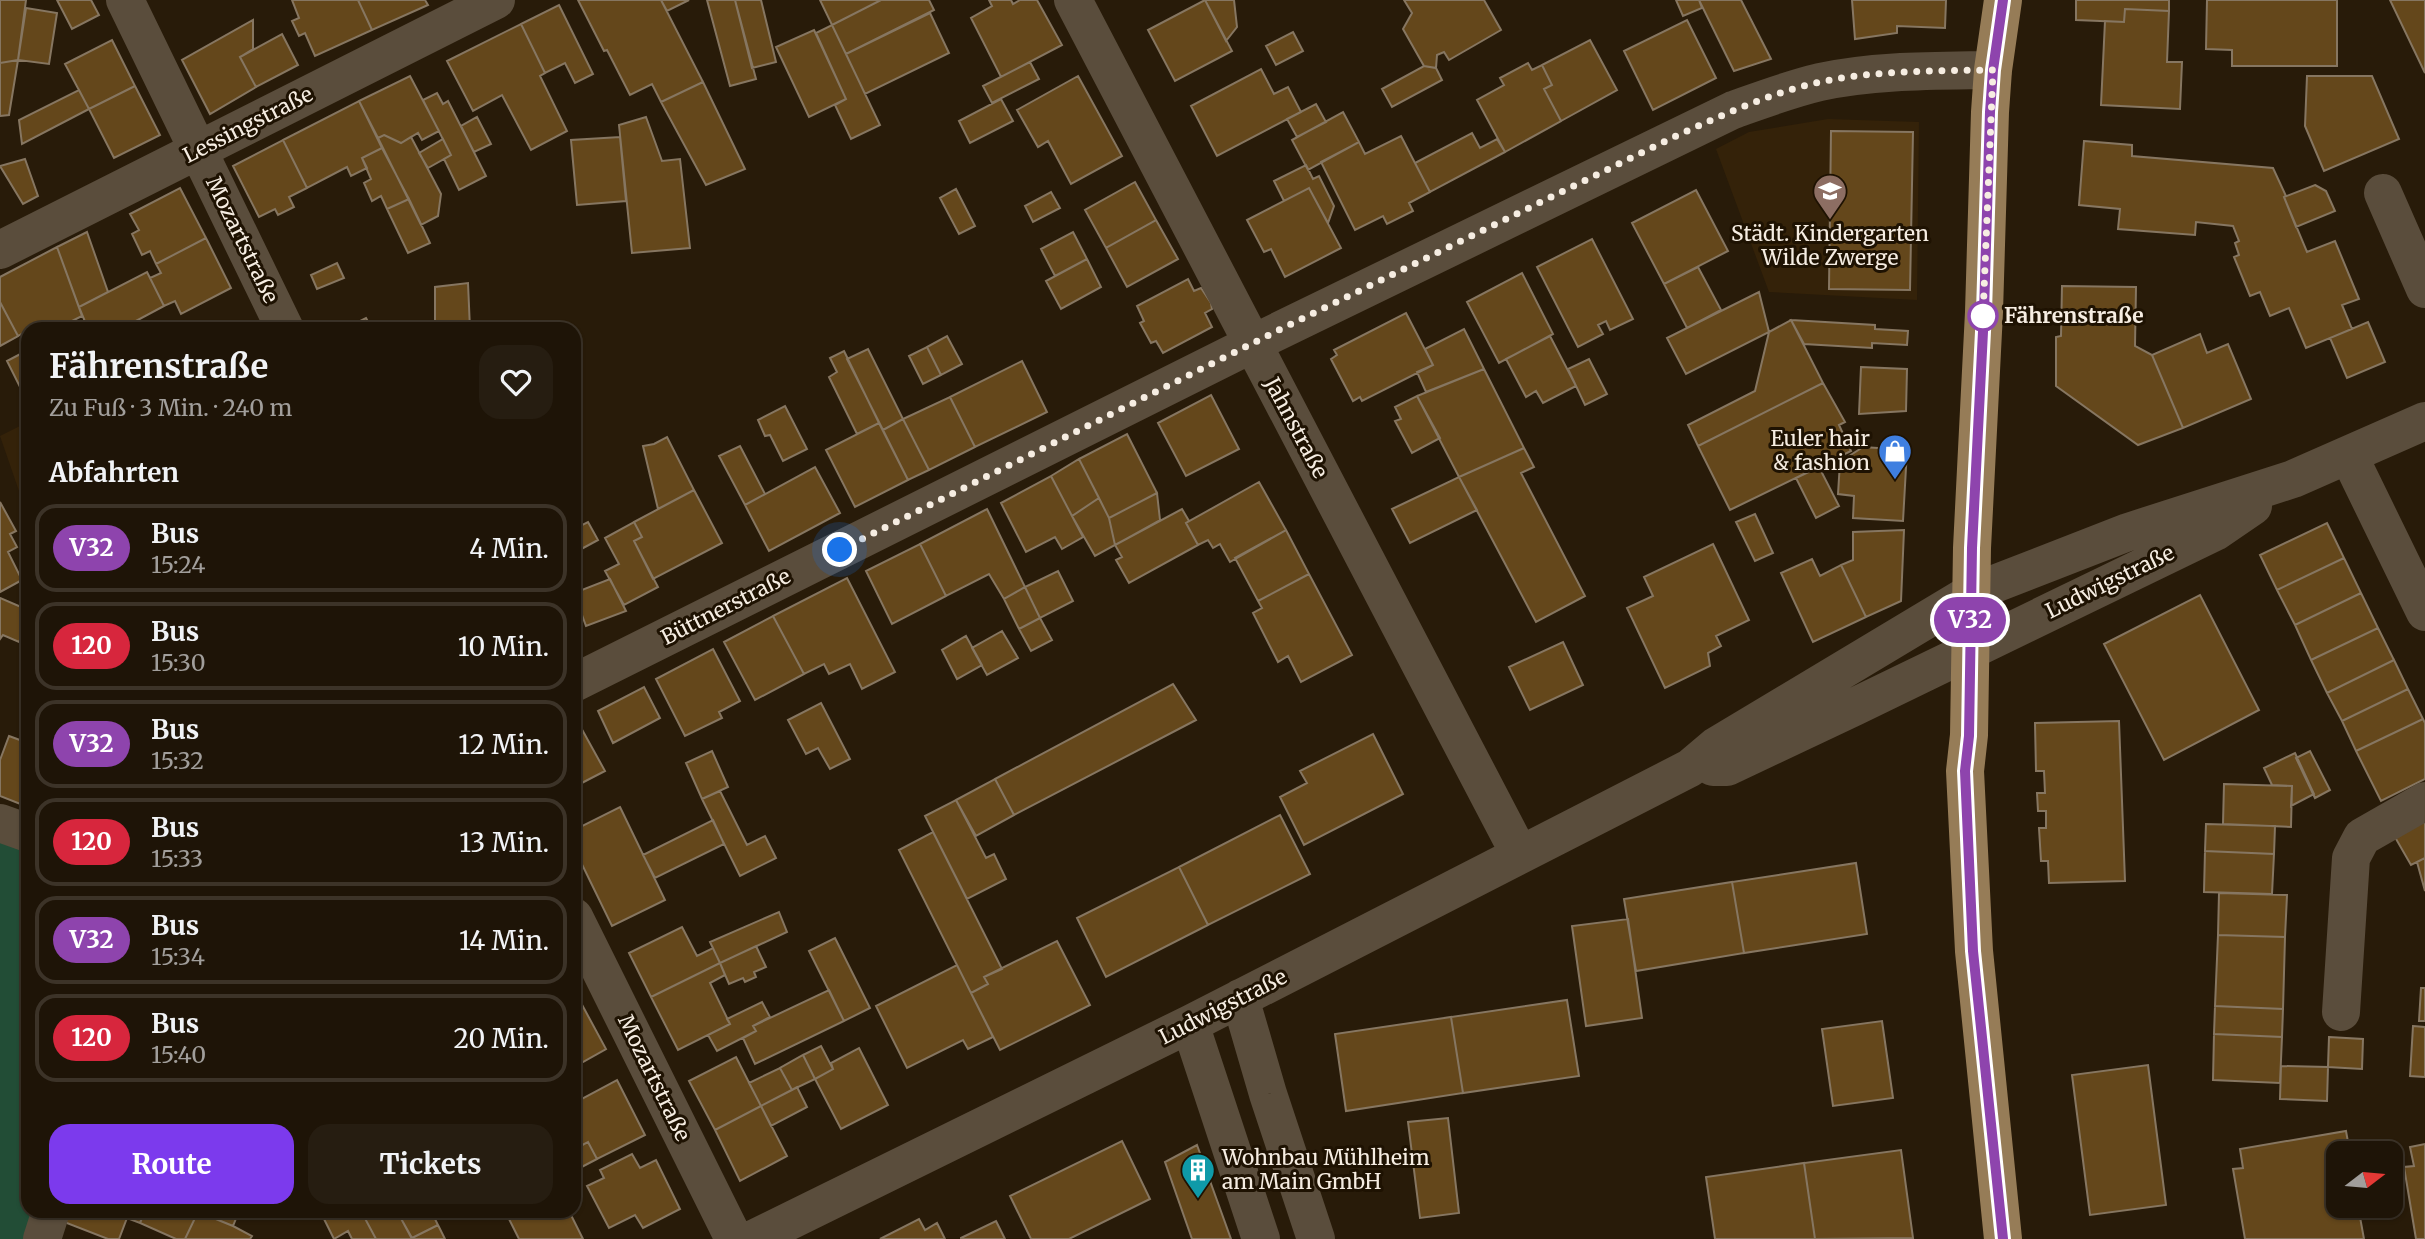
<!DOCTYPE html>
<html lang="de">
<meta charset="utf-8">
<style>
body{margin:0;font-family:Merriweather,serif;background:#261d11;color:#f1f3f6;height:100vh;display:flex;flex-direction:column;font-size:26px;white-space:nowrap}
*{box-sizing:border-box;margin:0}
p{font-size:23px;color:#a19e9b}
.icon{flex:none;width:38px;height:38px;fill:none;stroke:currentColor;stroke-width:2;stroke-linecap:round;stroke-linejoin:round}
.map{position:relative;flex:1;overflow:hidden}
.panel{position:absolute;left:21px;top:322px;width:560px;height:896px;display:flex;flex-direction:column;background:#1e1407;border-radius:21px;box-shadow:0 2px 5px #0004,0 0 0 2px #3c3328}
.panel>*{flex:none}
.badge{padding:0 14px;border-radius:23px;font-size:24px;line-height:46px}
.needle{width:46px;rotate:74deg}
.fabs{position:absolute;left:2326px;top:1141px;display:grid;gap:14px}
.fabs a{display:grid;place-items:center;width:77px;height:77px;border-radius:14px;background:#1e1407;box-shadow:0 2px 5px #0004,0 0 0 2px #3c3328;font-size:35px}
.you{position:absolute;width:35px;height:35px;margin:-18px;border:5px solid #fff;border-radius:50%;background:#1a73e8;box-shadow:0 0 0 10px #1a73e833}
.map>.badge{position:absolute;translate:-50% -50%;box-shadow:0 0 0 4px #fff}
h2{padding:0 28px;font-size:26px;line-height:63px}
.round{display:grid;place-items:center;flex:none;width:74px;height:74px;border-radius:21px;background:#261d11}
.overview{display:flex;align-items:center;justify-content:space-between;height:119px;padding:0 28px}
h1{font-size:33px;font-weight:700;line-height:52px}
.primary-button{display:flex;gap:14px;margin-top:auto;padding:14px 28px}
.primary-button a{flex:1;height:80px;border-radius:21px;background:#7c3aed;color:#fff;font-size:28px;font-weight:700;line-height:80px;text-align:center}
.primary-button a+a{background:#261d11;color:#f1f3f6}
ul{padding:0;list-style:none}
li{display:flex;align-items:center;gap:21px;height:88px;margin:0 14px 10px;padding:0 14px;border:4px solid #3c3328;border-radius:21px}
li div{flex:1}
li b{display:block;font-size:26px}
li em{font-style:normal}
li .badge{min-width:77px;font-weight:700;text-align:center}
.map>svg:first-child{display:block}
.built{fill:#342209}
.green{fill:#224d36}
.building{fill:#64471b;stroke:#867661;stroke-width:2}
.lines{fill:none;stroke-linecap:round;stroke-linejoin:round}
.minor{stroke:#5a4d3c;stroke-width:38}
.major{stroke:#967c57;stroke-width:38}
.line-casing{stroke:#fff;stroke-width:16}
.line{stroke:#8e44ad;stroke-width:10}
.walk{stroke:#f6ede2;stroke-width:7;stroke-dasharray:0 12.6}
.stop-dot{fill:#fff;stroke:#8e44ad;stroke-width:3.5}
.labels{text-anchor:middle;stroke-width:6;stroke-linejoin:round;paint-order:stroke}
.street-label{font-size:21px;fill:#f6ede2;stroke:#1e1202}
.poi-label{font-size:21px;fill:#f6ede2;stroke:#1e1202}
.stop-label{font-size:21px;font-weight:bold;fill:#f6ede2;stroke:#1e1202;text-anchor:start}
</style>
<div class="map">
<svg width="2425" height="1239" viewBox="0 0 2425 1239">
<rect width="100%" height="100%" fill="#281b09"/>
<!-- built -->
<path class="built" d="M1828 119 1919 122 1917 300 1769 292 1716 149 1749 132Z
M28 422V517L0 436Z"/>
<!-- green -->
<path class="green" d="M0 842 28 852V1211H36L26 1239H0Z"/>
<!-- building -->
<path class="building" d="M0 0H26L18 60 0 63Z
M57 0H91L99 15 72 29Z
M292 0H358L372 30 315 56 305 33 299 36 292 21 299 18Z
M358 0H425L428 5 372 30Z
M578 0H661L703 82 661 102 652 84 630 95 607 50 604 51Z
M661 0H689L667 11Z
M707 0H735L756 79 730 86Z
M735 0H761L776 62 752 68Z
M820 0H881L832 25Z
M881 0H929L934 10 846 54 832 25Z
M989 0H1011L1013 4 1020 0H1037L1062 45 1001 77 971 18 992 6Z
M1205 0 1232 51 1175 81 1148 30Z
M1205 0H1234L1237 27 1226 41Z
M1404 0H1484L1501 30 1449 60 1444 52 1437 55 1436 68 1424 66 1403 29 1412 13Z
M1676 0H1699L1702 8 1683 16Z
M1699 0H1741L1771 59 1734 71Z
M1852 0H1946L1945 28 1897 26V33L1855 39Z
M2076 0H2169V11L2125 9 2124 22 2076 20Z
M2207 0H2337V66H2232V50L2206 49Z
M2390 0H2425V73Z
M559 5 593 74 575 83 565 63 545 73 521 24Z
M26 8 57 13 49 64 18 60Z
M2125 9 2169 11 2167 62H2182L2180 109 2101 105 2105 21 2124 22Z
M930 13 949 53 865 94 846 54Z
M253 20V49L240 57 256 87 210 114 182 60Z
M1687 20 1716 78 1653 110 1624 51Z
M521 24 545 73 540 76 567 131 531 150 502 95 473 111 447 61Z
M832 25 880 125 851 139 835 105 846 99 816 33Z
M814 30 846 99 809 117 776 47Z
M1293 32 1303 51 1276 65 1266 46Z
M282 34 298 65 256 87 240 57Z
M112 40 135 86 89 109 65 64Z
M1590 40 1617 90 1561 121 1544 89 1552 85 1542 65Z
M18 60 9 115 0 116V63Z
M1030 62 1039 79 992 103 983 86Z
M1528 63 1532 70 1542 65 1552 85 1544 89 1561 121 1505 152 1477 100 1504 85 1500 78Z
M1424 66 1436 68 1442 80 1392 107 1382 89Z
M1261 69 1274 94 1288 87 1301 112 1217 156 1191 106Z
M410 76 439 131 422 140 418 133 401 143 384 135 378 138 359 101Z
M1078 76 1122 156 1071 184 1048 141 1038 147 1017 110Z
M2307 76H2372L2399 139 2324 171 2305 126Z
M703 82 745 169 706 185 661 102Z
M135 86 160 135 114 158 89 109Z
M79 90 89 109 22 144 19 120Z
M437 93 443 104 448 101 486 176 459 190 444 159 451 155 423 100Z
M1001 99 1013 121 970 143 959 121Z
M359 101 382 148 362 158 367 168 351 176 347 167 307 188 283 140Z
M1316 104 1326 122 1297 137 1287 119Z
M1343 112 1359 142 1308 170 1292 140Z
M477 117 491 144 474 152 461 126Z
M646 117 662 161 680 159 690 248 632 253 619 125Z
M1831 131 1913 132 1910 290 1829 289Z
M1472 133 1480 148 1497 139 1505 152 1430 192 1415 163Z
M384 135 401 143 411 137 441 194 438 216 421 225 378 138Z
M1401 136 1430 192 1409 203 1413 211 1387 224 1383 216 1355 230 1321 162 1359 142 1365 154Z
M620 137 626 201 577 205 571 140Z
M443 139 451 155 428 168 419 153Z
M283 140 307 188 289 197 294 207 278 215 275 209 259 217 233 166Z
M2084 141 2132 145V156L2273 168 2286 196 2284 197 2307 252 2335 241 2359 299 2342 305 2352 329 2306 348 2289 308 2270 316 2260 292 2250 296 2234 257 2239 255 2235 243 2239 241 2233 226 2196 222 2195 235 2118 229 2120 209 2079 205Z
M382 148 409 199 387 209 381 196 372 201 364 183 371 179 362 158Z
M25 159 38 196 23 204 0 166Z
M1306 165 1313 179 1319 176 1334 206 1328 223 1309 188 1284 201 1274 181Z
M1135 182 1156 220 1106 248 1085 210Z
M2315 185 2326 191 2335 211 2296 227 2284 197Z
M180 188 206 238 156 264 150 251 142 255 132 234 139 230 130 214Z
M1309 188 1341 248 1285 277 1271 249 1264 252 1247 220Z
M956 189 975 226 959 234 940 198Z
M1696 190 1728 251 1664 284 1632 223Z
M1051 192 1060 208 1033 222 1025 206Z
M409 199 430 243 408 253 387 209Z
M1156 220 1178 259 1127 287 1106 248Z
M87 232 108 292 79 307 57 247Z
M1073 232 1087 259 1055 276 1041 249Z
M206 238 231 288 181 314 175 301 164 306 150 278 161 273 156 264Z
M1592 239 1633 319 1610 330 1606 321 1598 325 1603 334 1578 347 1537 267Z
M57 247 82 316 66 324 68 329H28V333L27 331 18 336 0 302V277Z
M1087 259 1101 287 1061 309 1046 281Z
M337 263 344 278 317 289 311 275Z
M1698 267 1721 310 1687 328 1664 284Z
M147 272 164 306 121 329H88L79 307Z
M1522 273 1553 334 1499 363 1467 302Z
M1188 279 1194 291 1201 288 1211 303 1212 309 1205 313 1212 327 1163 353 1156 341 1151 343 1140 323 1144 321 1137 306Z
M468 283 470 329H422L435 323V287Z
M2062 286 2136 287 2135 346 2152 355 2183 428 2138 445 2056 386V337L2061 336Z
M1759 292 1769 332 1686 374 1667 338Z
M0 302 18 336 0 346Z
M1406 313 1433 365 1362 401 1360 397 1353 401 1331 359 1337 355 1334 350Z
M366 318 372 329H344Z
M1791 320 1823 383 1698 446 1688 425 1755 391 1769 332Z
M1791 320 1875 325V329L1908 331 1907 345 1872 343V348L1804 344Z
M2368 322 2385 362 2347 378 2330 338Z
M1464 329 1484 369 1426 392 1417 372 1433 365 1425 349Z
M2200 334 2207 353 2228 344 2251 399 2183 428 2152 355Z
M947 336 962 364 941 375 927 347Z
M1550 336 1576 386 1543 403 1536 391 1526 397 1506 359Z
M927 347 941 375 923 384 909 356Z
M868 349 903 419 883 430 847 359Z
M28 350V388L22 391 7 361Z
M844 351 879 423 857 434 829 377 837 372 830 358Z
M1589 359 1607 394 1585 405 1568 369Z
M1022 361 1047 412 975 447 950 397Z
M1861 367 1907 369 1906 411 1859 414Z
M1484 369 1524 448 1459 477 1417 396Z
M1823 383 1845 422 1839 425 1851 451 1730 510 1698 446Z
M1211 395 1239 449 1186 476 1158 423Z
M1417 396 1440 438 1412 453 1395 421 1401 419 1395 407Z
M950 397 975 447 929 470 903 419Z
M785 406 807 449 783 461 770 435 765 436 758 420Z
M903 419 929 470 908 480 883 430Z
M879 423 908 480 855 507 826 450Z
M1127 434 1157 493 1109 518 1079 459Z
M667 437 694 490 658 509 643 446 654 444Z
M740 446 765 494 745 505 719 456Z
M1863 447 1907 450 1903 521 1853 518 1854 496 1838 494 1840 462Z
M1524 448 1534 467 1521 473 1585 596 1536 622 1459 477Z
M1079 459 1099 498 1072 516 1051 476Z
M815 467 840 513 769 551 745 505Z
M1819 467 1839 506 1816 518 1796 478Z
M1051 476 1083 537 1062 549 1055 537 1026 552 1001 503Z
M1459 477 1477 510 1410 543 1392 509Z
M1259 482 1286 530 1230 562 1220 544 1213 548 1208 540 1198 545 1186 523Z
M694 490 722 543 653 579 634 541 642 537 634 522Z
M1157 493 1160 520 1115 545 1109 518Z
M1099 498 1109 518 1115 545 1095 556 1072 516Z
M0 502 16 531 10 534 17 547 8 552 22 580 0 592Z
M987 509 1025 587 1004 599 989 574 946 596 920 544Z
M1182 509 1189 521 1186 523 1198 545 1129 583 1116 560 1122 557 1115 545Z
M1755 514 1773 553 1755 561 1736 522Z
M588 522 598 540 574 553V529Z
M634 522 642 537 634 541 658 587 624 605 605 571 619 564 605 538Z
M2327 523 2344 558 2277 590 2260 555Z
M1286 530 1309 574 1258 601 1235 558Z
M1904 530 1901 601 1866 617 1841 565 1853 560V532Z
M920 544 946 596 892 624 866 571Z
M1713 544 1749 620 1716 636 1721 646 1708 653 1710 666 1665 688 1627 608 1653 596 1644 577Z
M2344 558 2361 593 2295 625 2277 590Z
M1812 559 1820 576 1841 565 1866 617 1813 642 1781 573Z
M1058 571 1073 601 1040 618 1025 587Z
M1309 574 1352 655 1301 682 1288 656 1278 662 1253 613 1262 608 1258 601Z
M847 578 895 672 862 689 850 664 829 674 824 664 804 674 773 616Z
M610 579 626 611 586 626 574 593Z
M1025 587 1040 618 1019 629 1004 599Z
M2361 593 2378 628 2311 660 2295 625Z
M2200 595 2259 710 2164 760 2104 644Z
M0 598 28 610V622L19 642 3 635 0 639Z
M773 616 804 674 755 700 724 642Z
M1040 618 1052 640 1031 651 1019 629Z
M2378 628 2394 660 2327 693 2311 660Z
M1002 631 1018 658 987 675 972 648Z
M966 636 982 665 957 679 942 650Z
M1563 642 1583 685 1530 710 1509 667Z
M713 649 740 701 719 712 722 718 685 736 656 679Z
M2394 660 2408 689 2342 721 2327 693Z
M1173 684 1196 720 1014 815 995 779Z
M644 687 660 718 613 743 598 711Z
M2408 689 2423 719 2356 751 2342 721Z
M821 703 850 759 830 769 818 748 806 754 788 720Z
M574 715 605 771 574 787Z
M2423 719 2425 723V779L2381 801 2356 751Z
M2119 721 2125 881 2049 883 2048 861H2041L2039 828H2046V811H2038L2037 793H2045L2044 771H2036L2035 723Z
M1373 734 1403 794 1304 845 1280 797 1307 783 1300 771Z
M9 736 28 743V807L0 796V760Z
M712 751 728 787 702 799 686 763Z
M2310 751 2330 790 2315 798 2296 758Z
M2295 753 2314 794 2291 806 2292 786 2272 785 2264 768Z
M995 779 1014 815 976 836 956 800Z
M2224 784 2292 786 2291 827 2223 824Z
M720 791 747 845 765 836 776 858 740 876 702 799Z
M956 800 986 858 994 854 1006 879 967 899 925 816Z
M620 807 665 900 612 926 574 848V830Z
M2425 814V858L2411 865 2392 832Z
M1280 815 1310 874 1208 925 1179 867Z
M713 820 724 844 655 878 643 855Z
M2206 824 2275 826 2274 854 2205 851Z
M933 832 1002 969 984 977 988 984 971 993 899 850Z
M2205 851 2274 854 2272 894 2204 892Z
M2425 858V891L2417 862Z
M1856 863 1867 934 1744 953 1732 882Z
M1179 867 1208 925 1106 977 1077 918Z
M1732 882 1744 953 1636 971 1624 899Z
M2219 893 2287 895 2285 937 2218 935Z
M779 912 787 932 720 963 710 942Z
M1628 919 1642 1018 1586 1026 1572 926Z
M682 927 697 956 713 948 720 963 651 997 629 953Z
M2218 935 2285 937 2283 1009 2215 1006Z
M835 938 870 1008 844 1021 809 951Z
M1057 941 1090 1005 1000 1050 971 993 988 984 984 977Z
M756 946 766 967 754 972 756 977 745 982 743 978 729 984 720 963Z
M720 963 725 975 710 983 730 1024 678 1050 651 997Z
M957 965 993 1037 968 1049 963 1040 907 1068 876 1006Z
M2421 988H2425V1021H2419Z
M829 990 844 1021 755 1064 743 1038 756 1031 753 1026Z
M1567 1000 1579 1076 1463 1093 1451 1017Z
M580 1001 606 1049 574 1067V1004Z
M762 1002 770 1017 753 1026 756 1031 717 1051 708 1035 730 1024 727 1019Z
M2215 1006 2283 1009 2282 1037 2214 1034Z
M1451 1017 1463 1093 1346 1111 1335 1034Z
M1882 1021 1893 1098 1833 1106 1822 1029Z
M2413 1026 2425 1027V1077L2410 1076Z
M2214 1034 2282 1037 2280 1083 2213 1080Z
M2329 1037 2363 1039 2362 1069 2328 1067Z
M821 1046 833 1069 815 1079 803 1055Z
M859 1048 888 1105 841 1129 815 1079 833 1069 831 1063Z
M803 1055 815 1079 792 1090 780 1068Z
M736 1057 761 1106 715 1130 689 1081Z
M2148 1065 2166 1205 2090 1215 2072 1075Z
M2281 1066 2328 1067 2327 1101 2280 1099Z
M780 1068 792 1090 761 1106 749 1083Z
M617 1080 645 1135 597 1159 588 1142 579 1147 574 1137V1103Z
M797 1087 807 1107 771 1126 761 1106Z
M761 1106 787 1156 740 1181 715 1130Z
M1448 1118 1459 1213 1420 1218 1408 1122Z
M2346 1131 2350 1153H2338V1206H2358L2364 1239H2245L2233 1169 2243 1168 2240 1149Z
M1122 1141 1150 1199 1069 1239H1031L1010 1196Z
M588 1142 597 1159 574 1171V1149Z
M2425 1144V1239H2416L2404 1167 2414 1166 2410 1147Z
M1197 1145 1231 1239H1192L1165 1162Z
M1901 1150 1913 1238 1815 1239 1804 1163Z
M632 1154 640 1168 656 1160 680 1209 643 1228 635 1215 609 1228 587 1186 604 1178 600 1170Z
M1804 1163 1815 1239H1715L1706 1177Z
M63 1211H145L140 1223 127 1218 119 1239H108L59 1220Z
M145 1211H196L201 1213 199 1217 196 1216 185 1239H176L140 1223Z
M202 1211H239L233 1226 201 1213Z
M320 1211H361L376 1239H352L348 1231 334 1239Z
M361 1211H397L412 1239H376Z
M407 1211H431L438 1225 412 1238 399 1215Z
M525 1211H569L583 1239H519L509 1219Z
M201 1213 233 1226 252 1236 250 1239H185L196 1216 199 1217Z
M919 1219 925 1230 937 1223 945 1239H880Z
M996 1221 1005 1239H961V1238Z
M438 1225 445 1239H412V1238Z"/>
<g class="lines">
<!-- minor -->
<path class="minor" d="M125 0 285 329
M1073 0 1520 855
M2383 193 2425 289
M0 250 496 0
M2349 456 2425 612
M574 683 1252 344 1733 110C1761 100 1790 89 1820 82 1876 70 1935 71 1993 70
M1713 767H1727L1854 707 2215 532 2253 506
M0 823 28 833
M574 917 734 1239
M1240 998 1268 1094 1316 1239
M2341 1012 2351 858 2362 837 2425 801
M1190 1024 1261 1239
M42 1239 51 1211
M753 1239 1190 1024 1690 768 1716 746 1971 593 2128 532 2293 479 2425 421"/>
<!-- major -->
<path class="major" d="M2003 0 1993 70 1990 112 1984 312 1972 548 1969 735 1965 771 1974 951 2003 1239"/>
</g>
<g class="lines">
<!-- line casing -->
<g class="line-casing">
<path id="line" d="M2003 0 1993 70 1990 112 1984 312 1972 548 1969 736 1965 771 1973 951 2003 1239"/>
</g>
<!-- line -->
<use href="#line" class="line"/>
<!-- walk -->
<path class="walk" d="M840 550 1277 331 1678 135C1725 114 1770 93 1820 82 1877 70 1935 71 1993 70L1983 316"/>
</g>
<!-- icons -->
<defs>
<g id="school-pin" transform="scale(1.75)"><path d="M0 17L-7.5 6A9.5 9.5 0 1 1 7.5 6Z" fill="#8d6e63" stroke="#1e1202"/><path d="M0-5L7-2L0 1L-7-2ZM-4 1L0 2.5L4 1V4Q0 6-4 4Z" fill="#fff"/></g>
<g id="shop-pin" transform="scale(1.75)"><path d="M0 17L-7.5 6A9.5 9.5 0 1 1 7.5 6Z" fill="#3f7fe0" stroke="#1e1202"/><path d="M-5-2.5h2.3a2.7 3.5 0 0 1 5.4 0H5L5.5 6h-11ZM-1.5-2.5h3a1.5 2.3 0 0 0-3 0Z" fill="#fff"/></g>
<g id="building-pin" transform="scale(1.75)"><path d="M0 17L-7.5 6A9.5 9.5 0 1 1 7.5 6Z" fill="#0f9aa8" stroke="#1e1202"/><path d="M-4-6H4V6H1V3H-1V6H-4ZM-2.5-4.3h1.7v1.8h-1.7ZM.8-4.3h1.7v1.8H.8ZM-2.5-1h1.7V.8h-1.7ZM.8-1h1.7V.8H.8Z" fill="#fff"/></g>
</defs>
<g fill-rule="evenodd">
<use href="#school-pin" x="1830" y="191"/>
<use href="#shop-pin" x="1895" y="451"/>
<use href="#building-pin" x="1198" y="1170"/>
</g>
<!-- markers -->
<circle class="stop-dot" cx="1983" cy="316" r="14"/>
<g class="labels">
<!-- street labels -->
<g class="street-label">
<text transform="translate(248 125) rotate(-27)" y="7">Lessingstraße</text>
<text transform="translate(242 240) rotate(64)" y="7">Mozartstraße</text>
<text transform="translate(1296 428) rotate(62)" y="7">Jahnstraße</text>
<text transform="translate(2110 582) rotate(-26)" y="7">Ludwigstraße</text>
<text transform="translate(726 607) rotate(-27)" y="7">Büttnerstraße</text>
<text transform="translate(1223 1007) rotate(-27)" y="7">Ludwigstraße</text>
<text transform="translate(654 1078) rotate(64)" y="7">Mozartstraße</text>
</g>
<!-- poi labels -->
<g class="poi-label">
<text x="1830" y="241">Städt. Kindergarten<tspan x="1830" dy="24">Wilde Zwerge</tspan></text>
<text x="1870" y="446" text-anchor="end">Euler hair<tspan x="1870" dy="24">&amp; fashion</tspan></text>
<text x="1222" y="1165" text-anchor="start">Wohnbau Mühlheim<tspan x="1222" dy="24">am Main GmbH</tspan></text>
</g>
<!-- stop labels -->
<g class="stop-label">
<text x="2004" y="323">Fährenstraße</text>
</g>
</g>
</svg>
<div class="fabs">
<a><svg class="needle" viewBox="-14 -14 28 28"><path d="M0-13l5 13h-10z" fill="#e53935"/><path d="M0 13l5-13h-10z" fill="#a19e9b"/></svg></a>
</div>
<div class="you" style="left:840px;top:550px"></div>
<b class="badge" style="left:1970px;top:620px;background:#8e44ad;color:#fff">V32</b>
<section class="panel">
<div class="overview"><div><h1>Fährenstraße</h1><p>Zu Fuß · 3 Min. · 240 m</p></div><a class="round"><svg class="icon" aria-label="heart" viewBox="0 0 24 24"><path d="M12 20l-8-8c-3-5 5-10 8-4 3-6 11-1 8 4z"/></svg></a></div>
<h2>Abfahrten</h2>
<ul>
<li><span class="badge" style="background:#8e44ad;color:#fff">V32</span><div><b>Bus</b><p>15:24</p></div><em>4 Min.</em></li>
<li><span class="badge" style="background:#d7263d;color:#fff">120</span><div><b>Bus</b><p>15:30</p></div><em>10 Min.</em></li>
<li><span class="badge" style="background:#8e44ad;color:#fff">V32</span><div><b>Bus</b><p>15:32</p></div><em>12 Min.</em></li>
<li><span class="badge" style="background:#d7263d;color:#fff">120</span><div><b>Bus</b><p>15:33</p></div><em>13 Min.</em></li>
<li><span class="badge" style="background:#8e44ad;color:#fff">V32</span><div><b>Bus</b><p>15:34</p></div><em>14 Min.</em></li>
<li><span class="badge" style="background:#d7263d;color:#fff">120</span><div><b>Bus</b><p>15:40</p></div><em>20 Min.</em></li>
</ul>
<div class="primary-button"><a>Route</a><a>Tickets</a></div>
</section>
</div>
